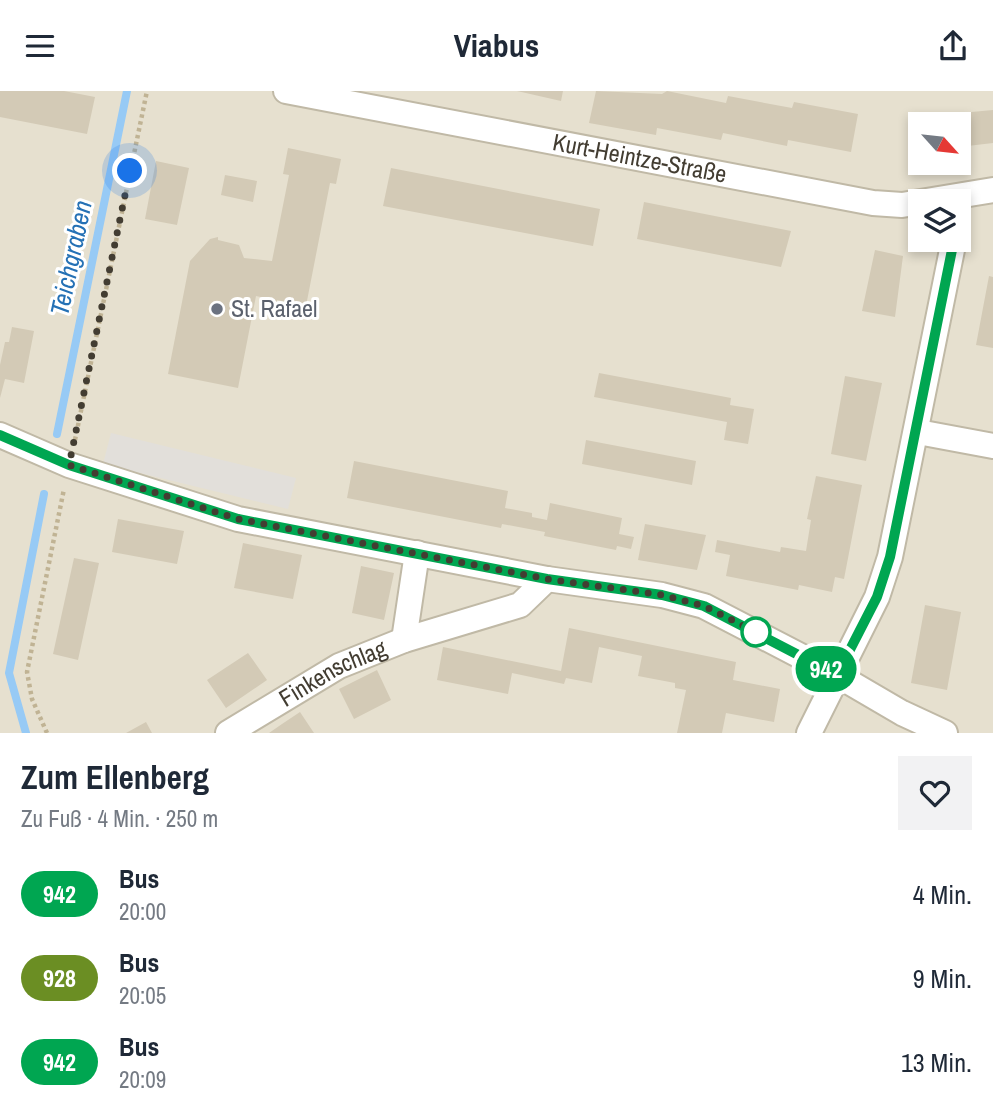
<!DOCTYPE html>
<html lang="de">
<meta charset="utf-8">
<style>
body{margin:0;font-family:"Archivo Narrow",sans-serif;background:#f2f2f3;color:#1f2937;height:100vh;display:flex;flex-direction:column;font-size:26px;white-space:nowrap}
*{box-sizing:border-box;margin:0}
p{font-size:23px;color:#747a83}
.icon{flex:none;width:38px;height:38px;fill:none;stroke:currentColor;stroke-width:2;stroke-linecap:round;stroke-linejoin:round}
.map{position:relative;height:642px;overflow:hidden}
.panel{display:flex;flex-direction:column;background:#fff;flex:1}
.panel>*{flex:none}
.badge{padding:0 14px;border-radius:23px;font-size:24px;line-height:46px}
.needle{width:46px;rotate:117deg}
.buttons{position:absolute;left:908px;top:21px;display:grid;gap:14px}
.buttons a{display:grid;place-items:center;width:63px;height:63px;border-radius:0px;background:#fff;box-shadow:0 4px 10px #0003;font-size:35px}
.you{position:absolute;width:35px;height:35px;margin:-18px;border:5px solid #fff;border-radius:50%;background:#1a73e8;box-shadow:0 0 0 10px #1a73e833}
.map>.badge{position:absolute;translate:-50% -50%;box-shadow:0 0 0 4px #fff}
.round{display:grid;place-items:center;flex:none;width:74px;height:74px;border-radius:0px;background:#f2f2f3}
.headline{display:flex;align-items:center;justify-content:space-between;height:119px;padding:0 21px}
h1{font-size:33px;font-weight:700;line-height:52px}
ul{padding:0;list-style:none}
li{display:flex;align-items:center;gap:21px;height:84px;padding:0 21px}
li div{flex:1}
li b{display:block;font-size:26px}
li em{font-style:normal}
li .badge{min-width:77px;font-weight:700;text-align:center}
header{display:flex;justify-content:space-between;align-items:center;height:91px;padding:0 21px;background:#fff;font-size:32px;font-weight:700}
.map>svg:first-child{display:block}
.residential{fill:#e6e0cf;fill-rule:evenodd}
.parking{fill:#e2dfda}
.lines{fill:none;stroke-linecap:round;stroke-linejoin:round}
.stream{stroke:#97caf5;stroke-width:8}
.building{fill:#d3cab6}
.street-casing{stroke:#c0b9a6;stroke-width:28}
.path{stroke:#c0b394;stroke-width:4.5;stroke-dasharray:3.5 3.5;stroke-linecap:butt}
.street{stroke:#fff;stroke-width:24}
.line-casing{stroke:#fff;stroke-width:16}
.line{stroke:#00a651;stroke-width:10}
.walk{stroke:#433d32;stroke-width:7;stroke-dasharray:0 12.6}
.worship-dot{fill:#6b7280;stroke:#fff;stroke-width:2.5}
.stop-dot{fill:#fff;stroke:#00a651;stroke-width:3.5}
.labels{text-anchor:middle;stroke-width:6;stroke-linejoin:round;paint-order:stroke}
.street-label{font-size:24px;fill:#433d32;stroke:#fff}
.worship-label{font-size:24px;fill:#5b616d;stroke:#fff;text-anchor:start}
.water-label{font-size:26px;font-style:italic;fill:#2571b5;stroke:#fff}
</style>
<header><svg class="icon" aria-label="menu" viewBox="0 0 24 24"><path d="M4 6h16M4 12h16M4 18h16"/></svg>Viabus<svg class="icon" aria-label="share" viewBox="0 0 24 24"><path d="M12 15V3M7 8l5-5 5 5M5 13v7h14v-7"/></svg></header>
<div class="map">
<svg width="993" height="642" viewBox="0 0 993 642">
<rect width="100%" height="100%" fill="#f2eee1"/>
<!-- residential -->
<path class="residential" d="M0 0H993V642H0ZM920 33H959V72H920ZM920 110H959V149H920Z"/>
<!-- parking -->
<path class="parking" d="M111 342 296 387 288 418 103 373Z"/>
<g class="lines">
<!-- stream -->
<path class="stream" d="M57 343 127 0
M26 642 9 582 44 403"/>
</g>
<!-- building -->
<path class="building" d="M0 0H64L95 6 87 43 0 26Z
M517 0H563L561 10Z
M596 0 662 3 667 0 726 12 728 5 792 17 794 11 858 23 851 61 788 49 787 55 723 42 721 49 657 37 656 44 589 32Z
M993 19V52L959 56V33H927L926 28 939 27V24Z
M288 57 341 68 336 93 330 92 306 215 277 209 274 225 262 222 265 207 256 205 238 297 168 283 190 170 210 148 218 146V149L239 154 244 167 272 170 289 84 283 83Z
M156 70 189 77 177 134 145 128Z
M391 77 600 118 593 155 383 115Z
M225 84 257 90 253 111 221 104Z
M644 111 791 140 781 176 637 148Z
M875 159 903 165 895 226 862 220Z
M989 185 993 186V257L976 254Z
M12 236 34 240 24 292 5 288 0 307V274L5 251H9Z
M599 282 731 307 730 314 754 318 748 353 724 349 727 331 594 306Z
M845 285 882 292 866 370 831 363Z
M586 349 696 370 692 394 582 373Z
M354 370 508 400 505 417 532 422V426L547 429 550 412 622 427 619 443 634 446 631 458 617 455 616 459 544 445 545 441 502 433 501 437 347 407Z
M816 385 862 394 844 488 835 486 832 501 799 494 798 499 726 485 730 464 715 461 717 449 780 461 781 456 806 460 811 429 807 428Z
M118 428 184 440 177 473 112 461Z
M645 433 706 444 697 479 638 469Z
M243 452 302 464 293 508 234 497Z
M74 467 99 472 78 569 53 563Z
M361 475 394 482 384 529 352 522Z
M925 514 961 521 947 599 911 592Z
M569 537 736 571 733 589 780 598 774 631 726 622 722 642H677L686 599 675 597V592L638 585 642 565 599 556 592 592 566 587 564 593 512 582 508 603 437 589 443 556 561 580Z
M248 562 267 589 226 617 207 589Z
M377 579 391 609 354 628 339 598Z
M300 621 314 642H269L282 633Z
M146 631 152 642H126Z"/>
<g class="lines">
<!-- street casing -->
<g class="street-casing">
<g id="street">
<path id="s1" d="M286 0 873 112 902 114 993 99"/>
<path d="M918 341 993 355"/>
<path d="M0 344 69 374 238 428 547 488 662 504 704 515 837 584 902 622 945 642"/>
<path d="M404 549 417 462"/>
<path id="s2" d="M228 642 339 575 404 549 520 514 547 488"/>
<path d="M809 642 877 506 890 466 954 149"/>
</g>
</g>
<!-- path -->
<path class="path" d="M75 349 147 0
M47 642 32 608 27 581 64 398"/>
<!-- street -->
<use href="#street" class="street"/>
</g>
<g class="lines">
<!-- line casing -->
<g class="line-casing">
<path id="line" d="M0 344 69 374 238 428 547 488 662 504 704 515 837 584 877 506 890 466 954 149"/>
</g>
<!-- line -->
<use href="#line" class="line"/>
<!-- walk -->
<path class="walk" d="M130 80 69 374 238 428 547 488 662 504 704 515 756 541"/>
</g>
<!-- markers -->
<circle class="worship-dot" cx="217" cy="218" r="7"/>
<circle class="stop-dot" cx="756" cy="541" r="14"/>
<g class="labels">
<!-- street labels -->
<g class="street-label">
<text dy="8" stroke="none"><textPath href="#s1" startOffset="360">Kurt-Heintze-Straße</textPath></text>
<text dy="8" stroke="none"><textPath href="#s2" startOffset="121">Finkenschlag</textPath></text>
</g>
<!-- worship labels -->
<g class="worship-label">
<text x="231" y="226">St. Rafael</text>
</g>
<!-- water labels -->
<g class="water-label">
<text transform="translate(71 167) rotate(-78)" y="9">Teichgraben</text>
</g>
</g>
</svg>
<div class="buttons">
<a><svg class="needle" viewBox="-14 -14 28 28"><path d="M0-13l5 13h-10z" fill="#e53935"/><path d="M0 13l5-13h-10z" fill="#747a83"/></svg></a>
<a><svg class="icon" aria-label="layers" viewBox="0 0 24 24"><path d="M12 4l9 5-9 5-9-5zM3 14l9 5 9-5"/></svg></a>
</div>
<div class="you" style="left:130px;top:80px"></div>
<b class="badge" style="left:826px;top:578px;background:#00a651;color:#fff">942</b>
</div>
<section class="panel">
<div class="headline"><div><h1>Zum Ellenberg</h1><p>Zu Fuß · 4 Min. · 250 m</p></div><a class="round"><svg class="icon" aria-label="heart" viewBox="0 0 24 24"><path d="M12 20l-8-8c-3-5 5-10 8-4 3-6 11-1 8 4z"/></svg></a></div>
<ul>
<li><span class="badge" style="background:#00a651;color:#fff">942</span><div><b>Bus</b><p>20:00</p></div><em>4 Min.</em></li>
<li><span class="badge" style="background:#6b8e23;color:#fff">928</span><div><b>Bus</b><p>20:05</p></div><em>9 Min.</em></li>
<li><span class="badge" style="background:#00a651;color:#fff">942</span><div><b>Bus</b><p>20:09</p></div><em>13 Min.</em></li>
</ul>
</section>
